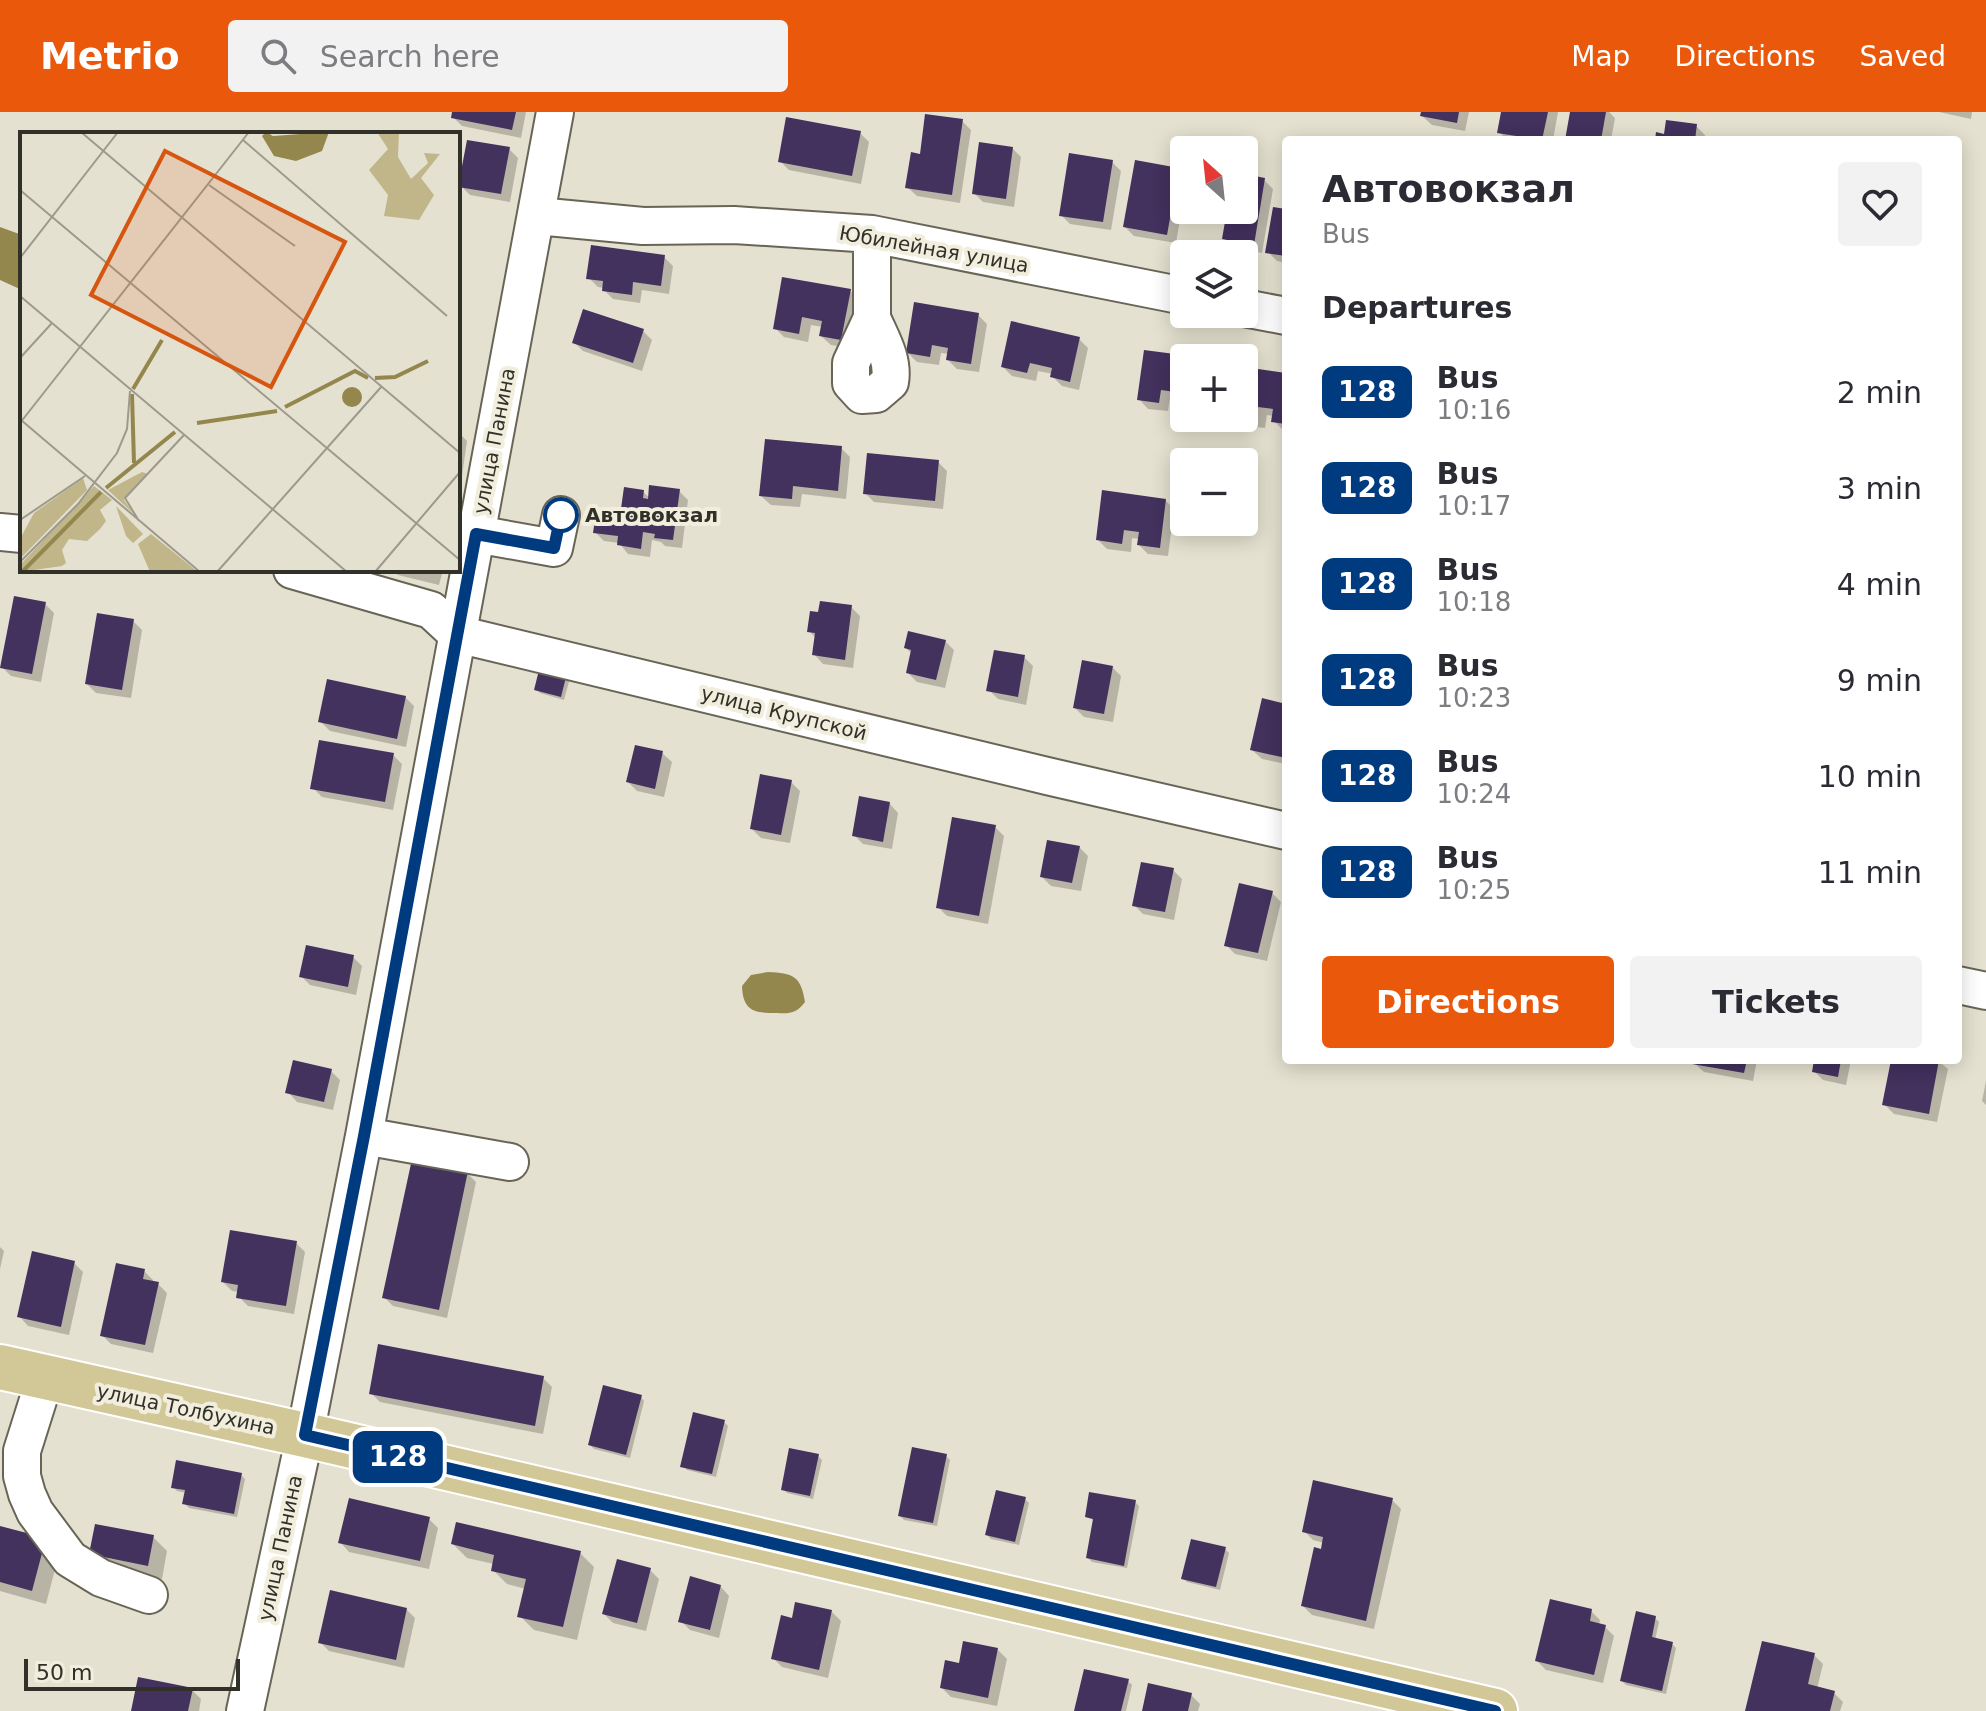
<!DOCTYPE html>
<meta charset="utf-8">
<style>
body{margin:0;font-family:"DejaVu Sans",sans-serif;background:#f2f2f3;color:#2b2b33;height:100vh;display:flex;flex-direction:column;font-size:30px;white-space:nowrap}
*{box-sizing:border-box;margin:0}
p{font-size:26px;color:#7c7c81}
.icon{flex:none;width:44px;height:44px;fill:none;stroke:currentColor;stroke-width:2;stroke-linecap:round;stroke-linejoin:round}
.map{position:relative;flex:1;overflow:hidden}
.panel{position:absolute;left:1282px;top:24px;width:680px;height:928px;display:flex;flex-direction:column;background:#fff;border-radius:8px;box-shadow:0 4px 20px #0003}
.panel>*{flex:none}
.badge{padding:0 16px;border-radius:12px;font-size:28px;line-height:52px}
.needle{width:52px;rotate:333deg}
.tools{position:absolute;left:1170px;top:24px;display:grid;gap:16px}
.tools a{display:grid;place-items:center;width:88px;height:88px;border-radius:8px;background:#fff;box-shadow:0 4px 20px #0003;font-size:40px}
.scale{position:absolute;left:24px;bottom:20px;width:216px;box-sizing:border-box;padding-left:8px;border:4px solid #313029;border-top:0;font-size:22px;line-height:28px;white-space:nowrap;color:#313029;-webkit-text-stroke:6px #f2eedd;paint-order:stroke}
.map>.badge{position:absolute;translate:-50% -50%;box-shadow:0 0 0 4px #fff}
h2{padding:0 40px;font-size:30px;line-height:72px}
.round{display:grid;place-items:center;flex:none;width:84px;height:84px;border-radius:8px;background:#f2f2f3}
.head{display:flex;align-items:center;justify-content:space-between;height:136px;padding:0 40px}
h1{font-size:38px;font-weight:700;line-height:60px}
.cta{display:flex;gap:16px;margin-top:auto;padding:16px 40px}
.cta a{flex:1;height:92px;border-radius:8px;background:#ea580c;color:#fff;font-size:32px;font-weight:700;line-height:92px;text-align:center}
.cta a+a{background:#f2f2f3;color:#2b2b33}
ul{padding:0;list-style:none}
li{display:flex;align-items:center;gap:24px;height:96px;padding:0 40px}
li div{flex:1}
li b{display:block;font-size:30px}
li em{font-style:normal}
li .badge{min-width:88px;font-weight:700;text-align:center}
header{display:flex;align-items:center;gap:48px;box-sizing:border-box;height:112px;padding:0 40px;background:#ea580c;color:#fff}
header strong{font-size:38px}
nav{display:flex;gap:44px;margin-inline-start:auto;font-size:28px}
.search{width:560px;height:72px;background:#f2f2f3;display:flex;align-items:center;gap:20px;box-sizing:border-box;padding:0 28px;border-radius:8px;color:#7c7c81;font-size:30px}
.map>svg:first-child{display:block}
.water{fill:#94874d}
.shadow{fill:#0003}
.building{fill:#43315e}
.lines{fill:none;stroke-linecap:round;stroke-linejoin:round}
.minor-casing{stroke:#696556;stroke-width:40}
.major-casing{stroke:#fff;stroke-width:48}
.minor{stroke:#fff;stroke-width:36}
.major{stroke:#d2c797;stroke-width:44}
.line-casing{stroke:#fff;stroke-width:18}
.line{stroke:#003b80;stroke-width:12}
.stop-dot{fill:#fff;stroke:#003b80;stroke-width:4}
.labels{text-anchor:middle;stroke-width:8;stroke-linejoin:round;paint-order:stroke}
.street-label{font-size:20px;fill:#313029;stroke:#f2eedd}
.stop-label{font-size:20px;font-weight:bold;fill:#313029;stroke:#f2eedd;text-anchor:start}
.inset-river{fill:none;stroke:#94874d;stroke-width:4}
.inset-road{fill:none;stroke:#9d9a8d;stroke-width:2}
.view{fill:#d6550f;fill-opacity:0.15;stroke:#d6550f;stroke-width:4}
.inset-edge{fill:none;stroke:#313029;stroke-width:4}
</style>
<header>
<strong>Metrio</strong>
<div class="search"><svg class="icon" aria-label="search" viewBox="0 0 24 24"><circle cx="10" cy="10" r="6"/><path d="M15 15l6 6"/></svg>Search here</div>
<nav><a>Map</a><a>Directions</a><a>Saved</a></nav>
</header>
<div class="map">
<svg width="1986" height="1599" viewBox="0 0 1986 1599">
<rect width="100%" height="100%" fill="#e5e1d0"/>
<!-- water -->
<path class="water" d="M0 115 22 123V178L0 168Z
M768 860C793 861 801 864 805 890 797 901 790 902 777 901 755 901 743 900 742 874L751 863Z"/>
<!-- shadow -->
<path class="shadow" d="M454 0H526L521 26 462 14 453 5Z
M1423 0H1469L1465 19 1432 13 1422 4Z
M1503 0H1558L1553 28H1507L1499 20Z
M1572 0H1609L1615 6 1611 28H1567Z
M1939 0H1972L1971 7Z
M962 9 971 18 960 91 917 84 907 75 921 44Z
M1696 14 1705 23V28H1657Z
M860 21 869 30 861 72 789 58 780 49Z
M1012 36 1021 45 1014 95 983 90 974 81Z
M509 37 518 46 510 90 470 83 461 74Z
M1112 50 1121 59 1111 118 1070 112 1061 103Z
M1178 58 1184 64V84L1176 131 1134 124 1125 115Z
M1244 64 1264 68 1273 77 1262 141 1233 135 1224 126 1229 98H1244Z
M1286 99V151L1277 149 1268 140Z
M664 145 673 154 669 182 642 178 640 191 613 187 604 178 605 176 598 175 589 166Z
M850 179 859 188 850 236 831 233 821 224 823 215 811 213 808 230 784 225 775 216Z
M978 203 987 212 979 260 957 257 948 248 949 242 941 241 939 253 917 250 908 241Z
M643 219 652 228 642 259 583 239 574 230Z
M1079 227 1088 236 1079 278 1062 274 1053 265V262L1038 259 1036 269 1012 264 1003 255Z
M1146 240 1189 246H1184V300L1176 292 1177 287 1170 286 1168 299 1148 297 1139 287Z
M1244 257 1286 263V319L1283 318 1274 309V304L1267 303 1265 316 1245 314 1237 306H1244Z
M458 320 467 329 462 364H458Z
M841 336 850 345 846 387 802 382 800 395 771 393 761 384Z
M938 350 947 359 943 397 874 390 865 381Z
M679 379 688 388 682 436 665 434 661 430 652 428 650 445 628 442 619 431 604 429 595 420 622 407 643 380 650 386Z
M1165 388 1174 397 1168 444 1148 442 1139 433 1140 427 1132 426 1131 440 1107 437 1098 428Z
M392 458H443L439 473 398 463Z
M45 492 54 501 41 570 11 564 2 555Z
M851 495 860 504 853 556 823 552 814 542 816 526 809 519Z
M133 509 142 518 131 586 96 581 87 572Z
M945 529 954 538 945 576 917 570 908 561 912 542 906 536Z
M1024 545 1033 554 1026 593 998 587 989 578Z
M1112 555 1121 564 1113 610 1084 605 1075 596Z
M542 556 570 566 564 588 540 581 536 577Z
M405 585 414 594 406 635 330 619 321 610Z
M1286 594V652L1262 647 1252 638Z
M662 641 672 650 664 685 637 679 628 670Z
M393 643 402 652 393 698 322 685 313 676Z
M791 670 800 679 790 731 761 726 752 717Z
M889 691 898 701 892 737 863 732 854 723Z
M995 715 1004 724 988 812 947 804 938 795Z
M1079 735 1088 744 1081 779 1051 774 1042 765Z
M1173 758 1182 767 1174 808 1143 802 1134 793Z
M1272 781 1281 790 1267 849 1235 842 1226 833Z
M353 845 362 854 356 883 310 873 301 864Z
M1695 948H1757L1753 969 1704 960 1694 951Z
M1805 948H1851L1846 973 1823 968 1814 959 1815 952 1808 951Z
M1893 948H1937L1948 957 1937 1010 1894 1002 1885 993Z
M331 959 340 968 333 998 297 990 288 980Z
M1986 969V993L1982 989Z
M467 1061 476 1070 447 1206 393 1194 384 1185Z
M296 1131 305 1140 294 1202 248 1194 239 1185V1180L232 1179 223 1170Z
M0 1135 4 1139 0 1157Z
M74 1151 83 1160 69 1223 28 1214 19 1204Z
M144 1159 153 1168V1171L158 1172 167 1181 153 1241 111 1232 102 1223Z
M543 1266 552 1275 543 1322 380 1290 371 1281Z
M641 1285 644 1289 630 1346 594 1337 590 1333Z
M724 1310 728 1314 716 1365 687 1358 683 1354Z
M818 1344 822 1348 813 1387 787 1381 783 1377Z
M946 1344 950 1348 937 1414 904 1408 900 1404Z
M241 1363 245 1367 237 1405 189 1396 185 1392 187 1381 177 1379 173 1375Z
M1025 1387 1029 1391 1019 1433 991 1427 987 1423Z
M1392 1388 1401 1397 1374 1517 1312 1503 1303 1494 1324 1431 1313 1428 1304 1419Z
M1135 1390 1139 1394 1127 1456 1092 1450 1088 1446 1095 1409 1087 1405Z
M429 1407 438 1416 429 1457 349 1440 340 1430Z
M0 1416 59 1442 46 1492 0 1479Z
M153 1425 167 1439 162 1467 106 1456 92 1442Z
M453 1432 580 1441 594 1455 577 1528 534 1518 520 1504 526 1477 507 1472 493 1458 494 1452 467 1446Z
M1225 1437 1229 1441 1220 1478 1187 1470 1183 1466Z
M650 1458 659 1467 646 1519 613 1511 604 1502Z
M720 1474 729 1484 719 1526 690 1518 681 1509Z
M406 1497 415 1506 404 1556 329 1539 320 1530Z
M1591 1499 1600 1508 1599 1513 1605 1515 1614 1524 1603 1571 1546 1558 1537 1549Z
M832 1500 841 1509 828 1566 782 1555 773 1546 793 1508Z
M1655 1506 1659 1510 1655 1528 1672 1532 1676 1536 1666 1582 1626 1573 1622 1569Z
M998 1538 1007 1547 997 1594 951 1585 942 1576 961 1553Z
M1814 1543 1823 1552 1817 1577 1834 1581 1843 1590 1840 1599H1748Z
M1128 1569 1132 1573 1126 1599H1076Z
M192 1578 201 1587 199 1599H133Z
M1191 1583 1200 1592 1198 1599H1144Z"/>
<!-- building -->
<path class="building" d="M452 0H516L512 18 451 6Z
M1421 0H1459L1457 11 1420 4Z
M1501 0H1548L1542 28 1497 21Z
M1570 0H1606L1601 28H1565Z
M925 2 963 7 952 83 905 76 911 40 920 42Z
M786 5 861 19 852 64 778 50Z
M1666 8 1697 12 1695 28H1655L1656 20 1664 22Z
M467 28 510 35 501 82 458 75Z
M979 30 1013 35 1006 87 972 82Z
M1069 41 1113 48 1103 110 1059 104Z
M1135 48 1179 56 1167 123 1123 115Z
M1244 62 1265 66 1254 133 1222 127 1227 98H1244Z
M1273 95 1286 97V144L1265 141Z
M591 133 665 143 661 174 633 170 632 183 602 179 603 169 586 167Z
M782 165 851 177 841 228 819 224 822 209 802 205 799 222 773 217Z
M914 190 979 201 971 252 946 248 948 236 932 233 930 245 906 241Z
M583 197 644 217 633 251 572 231Z
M1011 209 1080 225 1070 270 1050 265 1052 256 1030 251 1027 261 1001 255Z
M1144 238 1190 244V246H1184V294L1174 293 1176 280 1161 278 1159 291 1137 288Z
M1244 255 1286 261V312L1271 310 1273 297 1258 295 1257 308 1244 307Z
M765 327 842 334 838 379 793 374 792 387 759 384Z
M867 341 939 348 935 389 863 382Z
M649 373 680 377 673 428 654 426 655 422 643 420 641 437 617 433 618 424 593 421 596 401 620 404 624 375 644 378 643 386 648 387Z
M1102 378 1166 387 1160 436 1137 433 1139 420 1124 418 1122 432 1096 428Z
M14 484 46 490 32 562 0 556Z
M820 489 852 493 845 548 812 543 815 521 807 520 810 499 818 500Z
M97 501 134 507 122 578 85 572Z
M908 519 946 528 936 568 906 561 911 538 904 536Z
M994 538 1025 543 1018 585 986 579Z
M1082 548 1113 554 1104 602 1073 596Z
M540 554 567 561 561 585 534 578Z
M327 567 406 584 397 627 318 610Z
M1262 586 1286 592V646L1250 638Z
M319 628 394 641 385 690 310 677Z
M635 633 663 639 655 677 626 670Z
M760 662 792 668 781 723 750 717Z
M859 684 890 690 883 730 852 724Z
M952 705 996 713 979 804 936 796Z
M1047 728 1080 734 1072 771 1040 765Z
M1141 750 1174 756 1165 800 1132 794Z
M1239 771 1273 779 1258 841 1224 834Z
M306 833 354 843 348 875 299 865Z
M293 948 332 957 324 990 285 981Z
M1693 948H1747L1744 961 1692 952Z
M1814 948H1841L1838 965 1812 960Z
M1891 948H1939L1929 1002 1882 993Z
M412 1047 468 1059 439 1198 382 1186Z
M230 1118 297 1129 286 1194 236 1186 238 1173 221 1170Z
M32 1139 75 1149 61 1215 17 1205Z
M116 1151 145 1157 143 1167 159 1170 145 1233 100 1224Z
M378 1232 544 1264 535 1314 369 1282Z
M603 1273 642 1283 626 1343 588 1333Z
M693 1300 725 1308 712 1362 680 1355Z
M912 1335 947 1342 933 1411 898 1404Z
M789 1336 819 1342 810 1384 781 1378Z
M176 1348 242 1361 234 1402 182 1392 185 1378 171 1376Z
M1313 1368 1393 1386 1366 1509 1301 1494 1314 1435 1321 1437 1323 1425 1302 1420Z
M996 1378 1026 1385 1015 1430 985 1423Z
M1089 1380 1136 1388 1124 1454 1086 1446 1093 1407 1085 1405Z
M349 1386 430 1405 420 1449 338 1431Z
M456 1410 581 1439 563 1515 517 1505 526 1467 491 1459 494 1443 451 1432Z
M95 1412 154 1423 148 1454 89 1442Z
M0 1414 46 1426 32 1479 0 1470Z
M1191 1427 1226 1435 1216 1475 1181 1467Z
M617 1447 651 1456 637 1511 602 1502Z
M690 1464 721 1473 710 1518 678 1510Z
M330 1478 407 1496 396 1548 318 1531Z
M1550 1487 1592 1497 1590 1509 1606 1513 1594 1563 1535 1549Z
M795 1490 832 1498 819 1558 771 1547 781 1503 792 1506Z
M1636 1499 1656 1504 1652 1525 1673 1530 1662 1579 1620 1569Z
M963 1529 998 1536 988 1586 940 1576 945 1548 959 1551Z
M1762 1529 1815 1541 1808 1572 1835 1579 1830 1599H1745Z
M1084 1557 1129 1567 1121 1599H1074Z
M138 1565 193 1576 188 1599H131Z
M1148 1571 1192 1581 1188 1599H1142Z"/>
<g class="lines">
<!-- minor casing -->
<g class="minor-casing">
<path id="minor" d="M537 104 643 114 734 113 872 122 1184 184
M1244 196 1286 204
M872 206C881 227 894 247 890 270L876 282 862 283 851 271V251L872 206V122
M0 420 22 422
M476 422 554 436 561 403
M292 458 431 498 457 522 1047 664 1286 719
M1958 873 1986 879
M364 1024 510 1050
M45 1266 22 1339V1364L27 1382 35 1400 70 1447 101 1466 149 1483
M245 1599 305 1323 364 1024 555 0"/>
</g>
<!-- major casing -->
<g class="major-casing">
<path id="major" d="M0 1255 305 1323 1495 1599"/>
</g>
<!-- minor -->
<use href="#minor" class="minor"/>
<!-- major -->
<use href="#major" class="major"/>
</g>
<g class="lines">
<!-- line casing -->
<g class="line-casing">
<path id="line" d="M561 403 554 436 476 422 364 1024 305 1323 1495 1599"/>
</g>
<!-- line -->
<use href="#line" class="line"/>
</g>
<!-- markers -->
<circle class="stop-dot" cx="561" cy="403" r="16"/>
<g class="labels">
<!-- street labels -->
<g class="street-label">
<text transform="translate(934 137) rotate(10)" y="7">Юбилейная улица</text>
<text transform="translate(494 329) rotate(-79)" y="7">улица Панина</text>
<text transform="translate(784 601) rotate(14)" y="7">улица Крупской</text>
<text transform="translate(186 1297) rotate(12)" y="7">улица Толбухина</text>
<text transform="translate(280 1436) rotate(-78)" y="7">улица Панина</text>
</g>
<!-- stop labels -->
<g class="stop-label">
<text x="585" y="410">Автовокзал</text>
</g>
</g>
<!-- overview -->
<g transform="translate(20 20)">
<rect width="440" height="440" fill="#e5e1d0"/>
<path d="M357 0H379L378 25 391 47 408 31 404 21 420 22 401 46 414 63 399 88 364 84 368 63 349 38 368 17ZM122 340 128 342 104 368 115 383 88 358ZM63 346 67 358 0 427V407L14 381ZM74 354 92 368 80 378 86 389 80 397 67 409 49 407 42 418 46 431 42 434 0 440V433ZM96 374 123 402 113 411 106 404ZM131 402 178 440H130L118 412Z" fill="#c0b68a"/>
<path d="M246 0 253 4 309 0 302 19 276 29 254 24 242 4ZM322 265a10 10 0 1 1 20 0a10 10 0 1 1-20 0Z" fill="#94874d"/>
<path class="inset-river" d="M355 246 375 245 408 229M113 257 142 208M112 262 114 331M265 275 335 239 348 246M177 291 257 279M86 356 155 300M2 440 81 360"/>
<path class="inset-road" d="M61 0 440 321M223 8 427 184M189 53 275 114M0 58 440 428M0 126 98 0M0 164 327 440M0 226 32 191M1 288 180 440M0 291 229 0M0 388 65 344M119 389 105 366 164 303M0 430 58 372 97 321 107 297 110 259M197 440 362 254M355 440 440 340"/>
<path class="view" d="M145 19 325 110 251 255 71 163Z"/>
<rect width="440" height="440" class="inset-edge"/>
</g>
</svg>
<div class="tools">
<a><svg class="needle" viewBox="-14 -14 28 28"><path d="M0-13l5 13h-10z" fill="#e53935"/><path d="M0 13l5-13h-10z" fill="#7c7c81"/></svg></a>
<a><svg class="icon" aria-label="layers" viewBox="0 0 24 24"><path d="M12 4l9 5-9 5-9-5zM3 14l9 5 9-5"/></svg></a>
<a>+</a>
<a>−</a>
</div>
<div class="scale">50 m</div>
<b class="badge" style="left:398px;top:1345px;background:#003b80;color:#fff">128</b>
<section class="panel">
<div class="head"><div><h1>Автовокзал</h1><p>Bus</p></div><a class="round"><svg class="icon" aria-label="heart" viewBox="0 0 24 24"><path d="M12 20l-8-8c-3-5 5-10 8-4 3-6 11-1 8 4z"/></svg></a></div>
<h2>Departures</h2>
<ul>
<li><span class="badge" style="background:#003b80;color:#fff">128</span><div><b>Bus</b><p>10:16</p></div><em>2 min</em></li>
<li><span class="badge" style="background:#003b80;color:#fff">128</span><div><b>Bus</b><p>10:17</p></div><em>3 min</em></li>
<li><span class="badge" style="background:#003b80;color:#fff">128</span><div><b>Bus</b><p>10:18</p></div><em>4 min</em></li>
<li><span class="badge" style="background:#003b80;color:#fff">128</span><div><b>Bus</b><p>10:23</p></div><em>9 min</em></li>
<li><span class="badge" style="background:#003b80;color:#fff">128</span><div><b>Bus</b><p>10:24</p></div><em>10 min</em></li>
<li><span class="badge" style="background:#003b80;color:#fff">128</span><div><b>Bus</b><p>10:25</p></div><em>11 min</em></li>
</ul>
<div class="cta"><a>Directions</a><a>Tickets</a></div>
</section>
</div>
